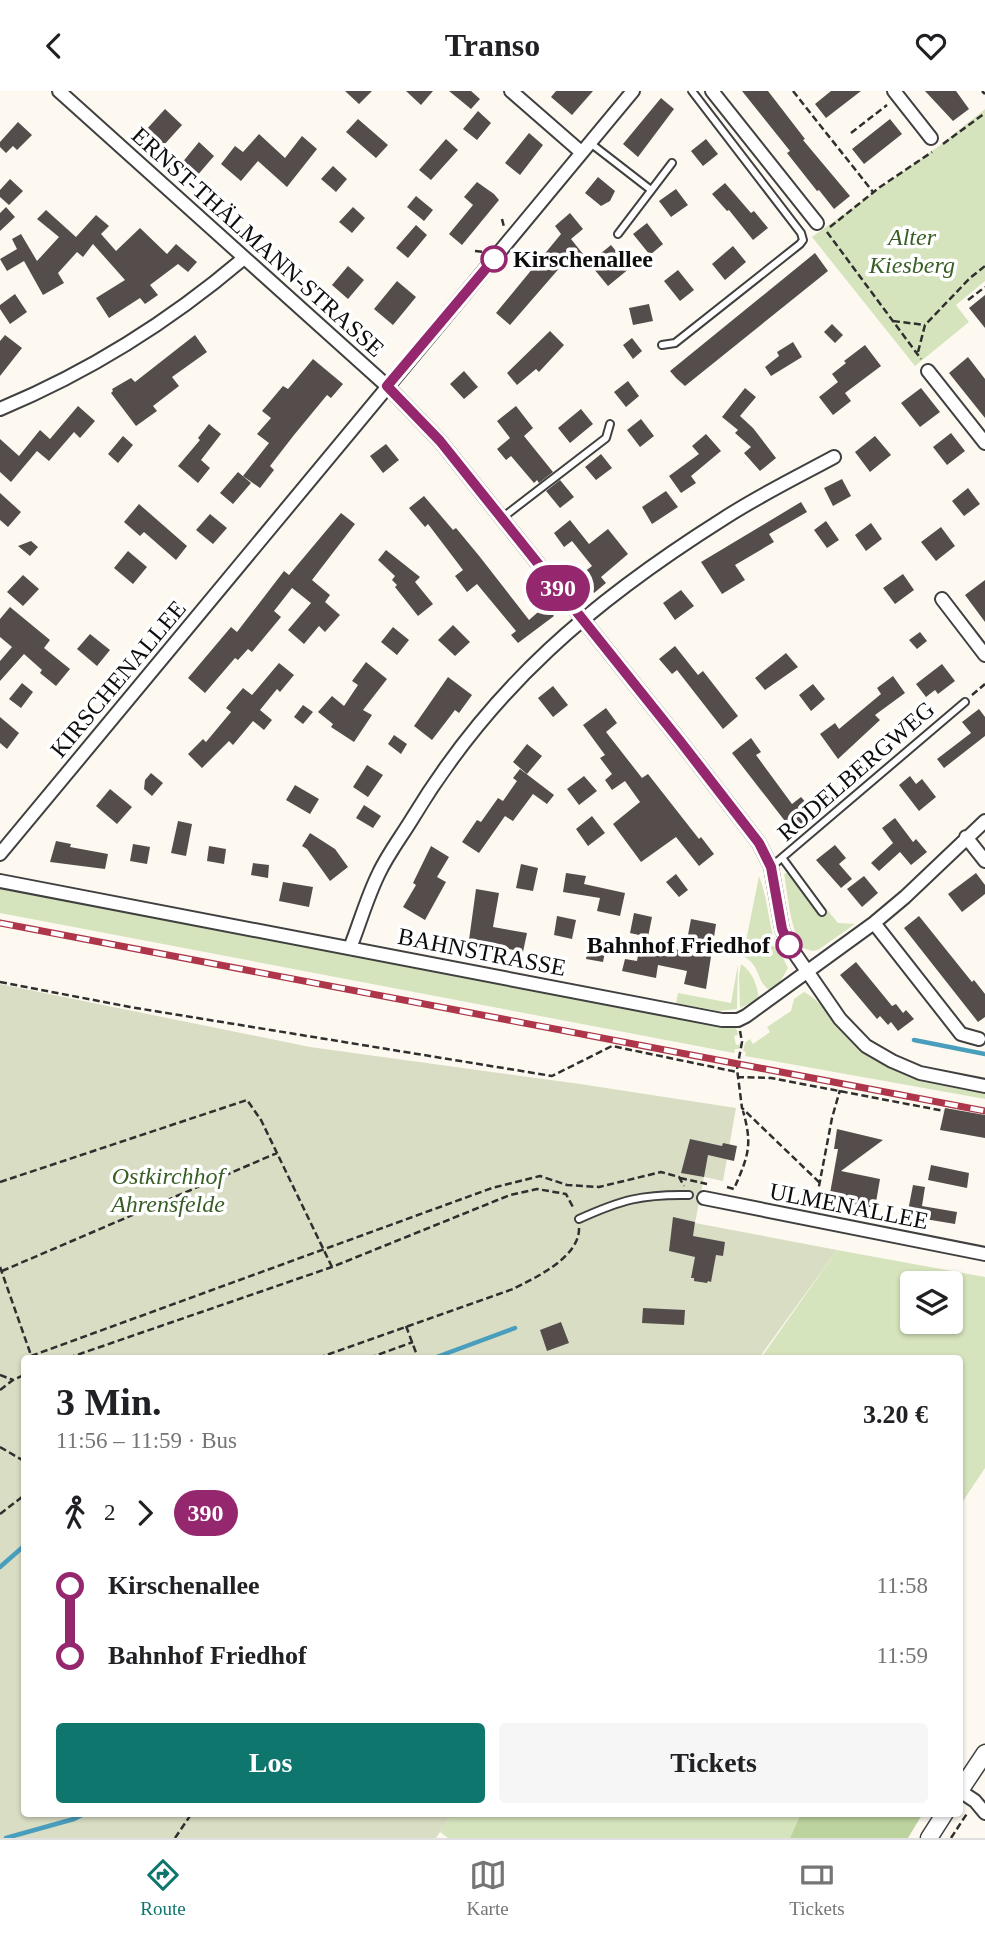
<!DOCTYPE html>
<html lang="de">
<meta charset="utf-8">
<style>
body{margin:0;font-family:"Times New Roman",serif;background:#f6f6f6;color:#202124;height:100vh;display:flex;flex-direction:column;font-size:26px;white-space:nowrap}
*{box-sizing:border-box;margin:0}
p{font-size:23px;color:#757577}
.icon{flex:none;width:38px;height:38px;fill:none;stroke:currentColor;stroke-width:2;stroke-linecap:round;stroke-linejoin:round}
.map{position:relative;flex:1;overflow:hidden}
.sheet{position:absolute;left:21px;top:1264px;width:942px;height:462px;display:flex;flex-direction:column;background:#fff;border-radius:7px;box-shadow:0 2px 5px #0004}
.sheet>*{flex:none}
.badge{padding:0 14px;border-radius:23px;font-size:24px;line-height:46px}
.tools{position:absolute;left:900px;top:1180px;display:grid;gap:14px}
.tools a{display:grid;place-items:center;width:63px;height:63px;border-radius:7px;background:#fff;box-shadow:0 2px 5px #0004;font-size:35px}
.map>.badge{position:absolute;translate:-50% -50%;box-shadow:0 0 0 4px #fff}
.legs{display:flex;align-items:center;gap:10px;height:77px;padding:0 35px;font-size:23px}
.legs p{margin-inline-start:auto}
.head{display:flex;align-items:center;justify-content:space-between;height:119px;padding:0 35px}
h1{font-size:38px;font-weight:800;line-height:52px}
.primary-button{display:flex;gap:14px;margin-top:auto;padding:14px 35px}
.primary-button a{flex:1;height:80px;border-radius:7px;background:#0f766e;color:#fff;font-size:28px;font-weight:800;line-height:80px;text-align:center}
.primary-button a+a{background:#f6f6f6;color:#202124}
ul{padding:0 35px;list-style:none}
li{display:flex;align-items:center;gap:24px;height:70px;font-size:26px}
li i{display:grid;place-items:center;width:10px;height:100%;margin:0 9px;background:currentColor}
li i::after{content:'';width:18px;height:18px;margin:-9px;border:5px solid;border-radius:50%;background:#fff}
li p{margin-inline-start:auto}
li:first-child i{background:linear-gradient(#0000 50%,currentColor 0)}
li:last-child i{background:linear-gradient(currentColor 50%,#0000 0)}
header{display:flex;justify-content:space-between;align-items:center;height:91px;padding:0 35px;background:#fff;font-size:32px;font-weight:800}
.tabs{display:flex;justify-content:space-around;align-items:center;height:98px;border-top:2px solid #e0e0e0;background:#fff;font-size:19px;color:#757577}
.tabs a{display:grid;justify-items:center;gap:4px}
.tabs .current{color:#0f766e}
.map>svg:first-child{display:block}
.green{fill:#d6e4bd;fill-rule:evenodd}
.forest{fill:#bcd39e}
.cemetery{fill:#d8ddc3}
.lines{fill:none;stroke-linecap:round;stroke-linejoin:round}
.stream{stroke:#499ebd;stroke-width:4.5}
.building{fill:#554d4b}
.service-casing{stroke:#404040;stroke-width:10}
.minor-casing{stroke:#404040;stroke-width:16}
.tertiary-casing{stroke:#404040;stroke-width:19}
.path{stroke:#2f2f2f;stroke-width:2.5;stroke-dasharray:7 3.5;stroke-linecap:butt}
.service{stroke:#fff;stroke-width:6}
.minor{stroke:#fff;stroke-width:12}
.tertiary{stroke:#fff;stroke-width:16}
.rail-casing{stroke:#ad364a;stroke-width:7}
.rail{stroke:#fff;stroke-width:4.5;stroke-dasharray:13;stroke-linecap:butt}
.line-1-casing{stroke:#fff;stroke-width:16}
.line-1{stroke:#95276e;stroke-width:10}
.stop-1-dot{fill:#fff;stroke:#95276e;stroke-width:3.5}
.labels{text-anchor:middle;stroke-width:7;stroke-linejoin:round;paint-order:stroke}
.park-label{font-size:24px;font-style:italic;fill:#385d25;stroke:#fff}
.street-label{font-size:24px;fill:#0d0d0d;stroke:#fff}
.stop-label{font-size:24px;font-weight:bold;fill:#0d0d0d;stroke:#fff;text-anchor:start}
</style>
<header><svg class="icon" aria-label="back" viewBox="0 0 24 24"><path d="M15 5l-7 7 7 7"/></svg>Transo<svg class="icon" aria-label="heart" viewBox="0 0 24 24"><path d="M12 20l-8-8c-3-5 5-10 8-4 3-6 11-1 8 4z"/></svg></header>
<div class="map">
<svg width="985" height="1747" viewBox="0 0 985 1747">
<rect width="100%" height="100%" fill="#fdf9f0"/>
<!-- green -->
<path class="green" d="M985 18V190L956 214 969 231 915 275 812 146 939 55Z
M787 782 792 784 821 825 826 822 824 815 838 832 855 833 818 859 812 860 803 857C789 834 789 809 784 783Z
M759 785C767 805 768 827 774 848L771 850 774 856 777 855 788 877 780 891 769 899C755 888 762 876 743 865Z
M0 797 736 936 738 944 734 945 736 954 740 953 739 958H735L734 962 0 822Z
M738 873 737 918 719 920 676 912 678 902 731 912Z
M741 873C753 881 757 894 759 908L740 917 739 884Z
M804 901C824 911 836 937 853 952 888 986 939 991 985 1000V1008L745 965 746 961 743 960 745 952 750 948 753 953 770 941 767 936 791 920 794 908Z
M837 1159 985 1186V1377L959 1416V1267H761ZM912 1192H950V1230H912Z
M453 1722H801L790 1747H448L440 1741Z"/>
<!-- forest -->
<path class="forest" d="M801 1722H923L908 1747H790Z"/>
<!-- cemetery -->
<path class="cemetery" d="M0 893 310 956 580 993 736 1017 723 1090 704 1086 695 1132 837 1159 759 1267H24V1722H453L436 1747H0Z"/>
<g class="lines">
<!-- stream -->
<path class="stream" d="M914 949 985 963
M434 1267 515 1237
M0 1476 24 1455
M6 1747 74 1728 86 1722"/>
</g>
<!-- building -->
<path class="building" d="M345 0H372L359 13Z
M406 0H433L421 14Z
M449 0H471L480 8 471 18Z
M556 0H593L572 24 551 6Z
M742 0H768L805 48 803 49 850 105 834 118 819 99 817 100 787 62 790 60Z
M831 0H861L826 27 815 13Z
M925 0H956L969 18 953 30Z
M661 7 674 18 638 66 623 53Z
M165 18 182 34 163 55 146 39Z
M478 20 491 32 477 49 463 38Z
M358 28 388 54 376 67 346 41Z
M890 28 902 43 864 73 852 58Z
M18 31 32 44 17 59 13 55 6 62 0 56V51Z
M529 42 543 54 520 84 505 72Z
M259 43 285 67 302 45 317 58 287 96 258 70 241 90 221 73 235 55 243 61Z
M446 48 458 59 431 89 419 79Z
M706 48 718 63 703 75 691 60Z
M199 51 214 65 196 86 181 73Z
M333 75 347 88 336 101 321 88Z
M598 86 615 100 610 110 601 115 585 102Z
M10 88 23 100 9 114 0 106V99Z
M477 91 494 103 499 109 462 154 449 143 473 114 464 106Z
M725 92 751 122 754 120 768 137 753 149 729 119 727 120 712 103Z
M676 98 688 114 671 126 659 110Z
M416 105 433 119 424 130 407 116Z
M6 116 15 126 0 140V122Z
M353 116 365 127 352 142 339 131Z
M46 119 76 146 96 124 109 135 101 143 116 160 140 137 167 163 176 153 197 171 188 181 178 173 150 194 158 204 145 213 140 207 109 227 96 207 125 189 93 153 83 166 77 161 58 182 64 192 43 204 24 170 7 180 0 168 17 158 12 148 21 143 37 170 59 146 37 128Z
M570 122 583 138 571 148 583 163 574 172 569 166 510 234 496 222 561 143 555 135Z
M647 132 663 153 650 164 633 143Z
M416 134 427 144 408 167 396 157Z
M611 154 630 177 608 195 589 172Z
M733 155 746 171 725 189 712 173Z
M815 162 828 180 685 295 676 287 670 280Z
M348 175 364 189 348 208 332 194Z
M678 179 694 199 680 210 664 190Z
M397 190 416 206 393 234 374 218Z
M15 203 27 221 10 233 0 218V214Z
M985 204V237L969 217Z
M649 213 653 230 633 234 629 217Z
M832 233 843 244 835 252 824 241Z
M550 240 564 254 539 281 536 278 517 294 507 282Z
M5 244 22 257 0 285V250Z
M195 244 207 261 172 286 179 295 153 315 157 320 136 335 111 302 113 300 112 298 131 287 135 291Z
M632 247 642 260 633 268 623 254Z
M793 251 802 266 771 285 765 276 779 265 777 261Z
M865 254 881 275 845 302 851 310 833 324 819 306 838 291 832 283 846 272 844 270Z
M968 266 985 288V327L949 282Z
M313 268 343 293 331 307 327 304 294 344 270 375 274 379 260 397 243 385 269 352 257 343 271 327 262 320 283 295 288 298Z
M464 280 478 296 464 308 450 293Z
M628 290 639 305 626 316 614 301Z
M745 297 756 306 740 325 753 337 776 367 760 380 744 362 751 356 735 342 738 339 722 326Z
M921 297 940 321 920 336 901 312Z
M78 315 95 330 80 347 74 341 49 370 37 360 11 391 0 381V348L19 365 40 339 50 348Z
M516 315 533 337 524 345 553 381 539 392 537 389 534 392 511 365 506 369 497 358 510 347 497 330Z
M581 318 593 333 570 352 558 337Z
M641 328 654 345 640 356 627 339Z
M209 333 221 343 201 369 210 377 198 392 178 375 200 349 198 347Z
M951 342 965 360 947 374 933 356Z
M706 343 721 360 691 385 696 392 681 402 669 385 699 363 692 355Z
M123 345 133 354 118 372 108 363Z
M875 345 891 364 870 381 855 361Z
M386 353 399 369 383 382 370 365Z
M601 363 612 377 596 389 585 376Z
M238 381 251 392 233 413 220 402Z
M842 388 851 405 833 415 824 397Z
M560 389 574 406 560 417 546 400Z
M968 397 980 413 964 425 952 410Z
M666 400 678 416 652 433 642 416Z
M0 402 21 421 8 436 0 429Z
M424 405 453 439 456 437 480 466 529 529 545 515 554 525 518 552 511 544 516 540 477 493 467 501 455 485 463 479 428 433 425 436 409 417Z
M801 411 807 421 769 443 774 451 735 474 745 489 722 503 701 471Z
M139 413 187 455 176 469 144 441 140 445 124 431Z
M341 422 355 433 312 489 330 504 325 511 340 524 325 541 319 535 304 553 288 539 311 512 292 497 274 520 281 526 252 561 248 558 238 569 235 567 205 602 188 587 231 536 237 541 284 480 289 484Z
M210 423 227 437 213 453 196 439Z
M570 429 589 453 608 438 628 463 601 486 606 492 594 502 580 484 592 475 572 450 564 456 554 442Z
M826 430 839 449 827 457 814 439Z
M871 432 882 448 866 460 855 444Z
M941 436 955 455 936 470 921 451Z
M31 450 38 456 30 465 18 455Z
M386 459 420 486 415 491 433 513 418 525 395 496 397 494 392 489 395 485 378 469Z
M128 460 147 476 133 493 114 477Z
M903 483 914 499 895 513 883 497Z
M23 484 39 498 23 515 7 501Z
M985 489V531L965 504Z
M681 499 694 515 675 529 663 512Z
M10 516 50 549 44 557 70 578 56 595 40 582 42 579 24 563 0 590V570L12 556 0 546V528Z
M453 534 470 551 455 565 438 549Z
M393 536 409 549 397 564 381 551Z
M920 541 927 550 917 558 909 549Z
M90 543 110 559 97 575 77 558Z
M675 555 698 584 703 580 738 625 723 638 677 579 672 583 659 568Z
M786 562 798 576 765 599 755 587Z
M366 571 387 588 363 619 372 624 354 651 331 636 333 633 318 621 332 605 344 615 358 594 352 590Z
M279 572 294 584 280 601 277 598 260 619 272 629 264 639 253 630 233 654 229 650 202 677 188 663 203 648 206 651 231 621 226 617 243 597 252 604Z
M942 573 955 590 938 603 935 599 926 606 916 593Z
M893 585 905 602 875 624 880 629 838 668 820 643 835 632 839 638 881 603 877 597Z
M448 586 472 604 459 622 455 619 432 649 414 635Z
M22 592 33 601 21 617 9 608Z
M813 593 825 608 811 620 799 604Z
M553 595 568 614 553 626 538 607Z
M303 614 313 621 303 633 294 626Z
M606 617 617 632 606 641 642 687 648 683 699 748 701 746 714 763 699 775 676 746 641 771 613 733 640 711 625 690 612 699 605 689 612 683 600 667 605 664 583 634Z
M979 618 985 626V645L944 677 937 668 971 642 962 631Z
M0 626 19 642 7 658 0 652Z
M394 644 407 653 401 663 388 653Z
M751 647 761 661 756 664 792 713 801 706 817 724 795 743 732 662Z
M527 653 542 665 527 683 513 671Z
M367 674 383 684 368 706 353 696Z
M520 678 554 704 547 713 533 703 513 730 505 725 479 762 462 751 477 729 481 731 498 707 503 710 517 690 513 687Z
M151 682 163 692 152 705 144 698 145 689Z
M584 685 597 700 579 714 567 698Z
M910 685 916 693 922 688 936 706 919 720 899 694Z
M295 694 319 708 310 723 286 709Z
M110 698 132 716 117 733 96 715Z
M364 714 381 725 373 737 356 727Z
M592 725 605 742 588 755 576 738Z
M895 727 913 751 916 748 927 761 911 774 900 761 879 780 871 772 893 752 882 737Z
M178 730 192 733 186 765 171 762Z
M310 742 335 758 348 776 330 790 307 758 302 755Z
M56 750 71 753 70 756 108 763 105 778 50 771Z
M133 753 150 756 147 773 130 770Z
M835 754 846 767 839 773 852 788 841 797 816 769Z
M209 755 226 758 224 773 207 770Z
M431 755 449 766 437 786 446 791 425 829 403 816 416 794 413 792Z
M253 772 269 774 268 787 251 784Z
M521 773 538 777 533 800 516 797Z
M566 782 586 785 584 793 625 802 620 825 597 820 600 807 563 801Z
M976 782 985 794V803L962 821 948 803Z
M676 783 688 799 679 806 666 791Z
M864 785 878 802 862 816 847 798Z
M283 791 313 796 309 816 279 810Z
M476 798 499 802 493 836 527 842 523 861 469 849Z
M634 822 652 826 648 846 630 842Z
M557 825 576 829 572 848 554 844Z
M919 825 972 891 974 889 985 903V926L978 931 904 837Z
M691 828 716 833 706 898 684 893 687 880 658 874 656 887 622 880 625 868 637 870 640 853 685 860Z
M590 848 607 851 603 871 586 868Z
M856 871 892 915 896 913 903 922 906 919 914 928 898 940 891 931 888 934 880 925 877 928 840 884Z
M945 1017 985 1024V1047L940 1039Z
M837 1038 883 1049 841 1080 880 1088 875 1117 829 1108 838 1058H834Z
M690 1048 722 1055 723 1052 737 1055 734 1070 708 1064 704 1086 681 1082Z
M931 1074 969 1082 967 1097 928 1089Z
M913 1094 925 1096 922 1115 957 1121 955 1133 907 1125Z
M673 1126 695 1131 693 1145 725 1151 723 1165 716 1164 711 1191 708 1190 707 1192 694 1190V1187H691L695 1166 669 1160Z
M643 1217 685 1219 684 1234 642 1232Z
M561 1231 569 1252 547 1260 540 1239Z"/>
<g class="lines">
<!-- service casing -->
<g class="service-casing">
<path id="service" d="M589 51 651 99
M618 143 672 72
M662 254 675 252 800 153 803 149 801 142 692 0
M502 427 606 347 610 333
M783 768 822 821
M771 776 965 611
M579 1128C621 1109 642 1103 689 1104"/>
</g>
<!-- minor casing -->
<g class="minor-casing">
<path id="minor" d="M59 0 387 295 440 350 680 650 759 752 771 776 782 838 789 854 840 928 866 955 892 970 920 982 985 995
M511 0 581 61
M712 0 817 132
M894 0 931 47
M928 280 985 352
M0 318C89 281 170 230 243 168
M942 508 985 564
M966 746 985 770
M0 763 633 0
M0 790 722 929H738L746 925 874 832 905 806 985 730
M874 832 961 943 979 948
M350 857C360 832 367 806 379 782 388 763 401 746 412 728 492 595 593 510 723 428 758 405 797 386 834 366
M704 1107 985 1163
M960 1700 975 1710 985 1722"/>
</g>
<!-- tertiary casing -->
<g class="tertiary-casing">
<path id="tertiary" d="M959 1701 985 1662
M929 1747 945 1722"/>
</g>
<!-- path -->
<path class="path" d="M793 0 873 101
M982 0 985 3
M851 42 887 14
M943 53 985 22
M502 128 504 136
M830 136 880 96 932 61
M827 141 921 268
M475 160 484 161
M968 209 985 196
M893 230 925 234
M918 261 925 234 970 187 985 175
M972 604 985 593
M0 891 130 916 552 985 612 955 737 981
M740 940 742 951 737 978 742 1017 820 1092
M737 986 771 987 944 1020
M680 1087 707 1093
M0 1091 247 1009 261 1029 332 1176
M727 1096 734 1098C748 1065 753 1055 743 1020
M815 1116 832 1027 840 999
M0 1176 32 1267
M2 1180 277 1062
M406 1235 418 1267
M31 1265 492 1097 540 1085 567 1094 599 1096 661 1081 679 1086 684 1095
M68 1267 332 1176 510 1104 537 1098 566 1103 574 1118
M318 1267 513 1198C535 1187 580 1166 579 1137
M369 1267 413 1251
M0 1284 13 1289
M0 1299 13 1289 24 1284
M0 1356 24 1370
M0 1423 22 1406 24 1401
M175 1747 192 1722
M951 1747 968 1721"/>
<!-- service -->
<use href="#service" class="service"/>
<!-- minor -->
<use href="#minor" class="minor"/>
<!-- tertiary -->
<use href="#tertiary" class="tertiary"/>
<!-- rail casing -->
<g class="rail-casing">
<path id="rail" d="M0 832 985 1020"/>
</g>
<!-- rail -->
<use href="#rail" class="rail"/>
</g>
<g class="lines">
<!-- line-1 casing -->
<g class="line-1-casing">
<path id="line-1" d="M494 168 387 295 440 350 680 650 759 752 771 776 782 838 789 854"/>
</g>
<!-- line-1 -->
<use href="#line-1" class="line-1"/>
</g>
<!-- markers -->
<g class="stop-1-dot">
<circle cx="494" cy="168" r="12"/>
<circle cx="789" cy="854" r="12"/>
</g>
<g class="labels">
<!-- park labels -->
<g class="park-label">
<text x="912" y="154">Alter<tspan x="912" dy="28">Kiesberg</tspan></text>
<text x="168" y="1093">Ostkirchhof<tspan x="168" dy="28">Ahrensfelde</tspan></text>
</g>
<!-- street labels -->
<g class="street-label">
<text transform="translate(258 151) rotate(42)" y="8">ERNST-THÄLMANN-STRASSE</text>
<text transform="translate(118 588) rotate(-50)" y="8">KIRSCHENALLEE</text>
<text transform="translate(856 680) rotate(-41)" y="8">RODELBERGWEG</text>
<text transform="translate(482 861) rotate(11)" y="8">BAHNSTRASSE</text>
<text transform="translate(849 1115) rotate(11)" y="8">ULMENALLEE</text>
</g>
<!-- stop labels -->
<g class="stop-label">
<text x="513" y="176">Kirschenallee</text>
<text x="770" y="862" text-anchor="end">Bahnhof Friedhof</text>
</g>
</g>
</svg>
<div class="tools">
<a><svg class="icon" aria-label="layers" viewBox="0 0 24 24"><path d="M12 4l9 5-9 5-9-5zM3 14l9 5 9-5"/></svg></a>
</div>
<b class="badge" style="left:558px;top:497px;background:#95276e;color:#fff">390</b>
<section class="sheet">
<div class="head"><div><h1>3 Min.</h1><p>11:56 – 11:59 · Bus</p></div><b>3.20 €</b></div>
<div class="legs"><svg class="icon" aria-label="walk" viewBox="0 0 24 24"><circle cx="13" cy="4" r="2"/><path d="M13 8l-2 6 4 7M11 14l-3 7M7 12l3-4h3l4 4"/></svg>2<svg class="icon" aria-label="forward" viewBox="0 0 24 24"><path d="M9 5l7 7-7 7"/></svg><b class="badge" style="background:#95276e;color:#fff">390</b></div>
<ul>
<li><i style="color:#95276e"></i><b>Kirschenallee</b><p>11:58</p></li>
<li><i style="color:#95276e"></i><b>Bahnhof Friedhof</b><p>11:59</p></li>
</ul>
<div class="primary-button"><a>Los</a><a>Tickets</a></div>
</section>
</div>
<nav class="tabs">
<a class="current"><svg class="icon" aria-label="directions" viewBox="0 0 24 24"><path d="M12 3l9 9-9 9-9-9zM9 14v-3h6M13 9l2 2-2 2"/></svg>Route</a>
<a><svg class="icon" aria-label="map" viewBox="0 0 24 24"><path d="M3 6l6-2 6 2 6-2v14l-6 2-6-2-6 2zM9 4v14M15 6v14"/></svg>Karte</a>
<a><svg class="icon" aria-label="tickets" viewBox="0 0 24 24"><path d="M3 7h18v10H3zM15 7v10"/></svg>Tickets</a>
</nav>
